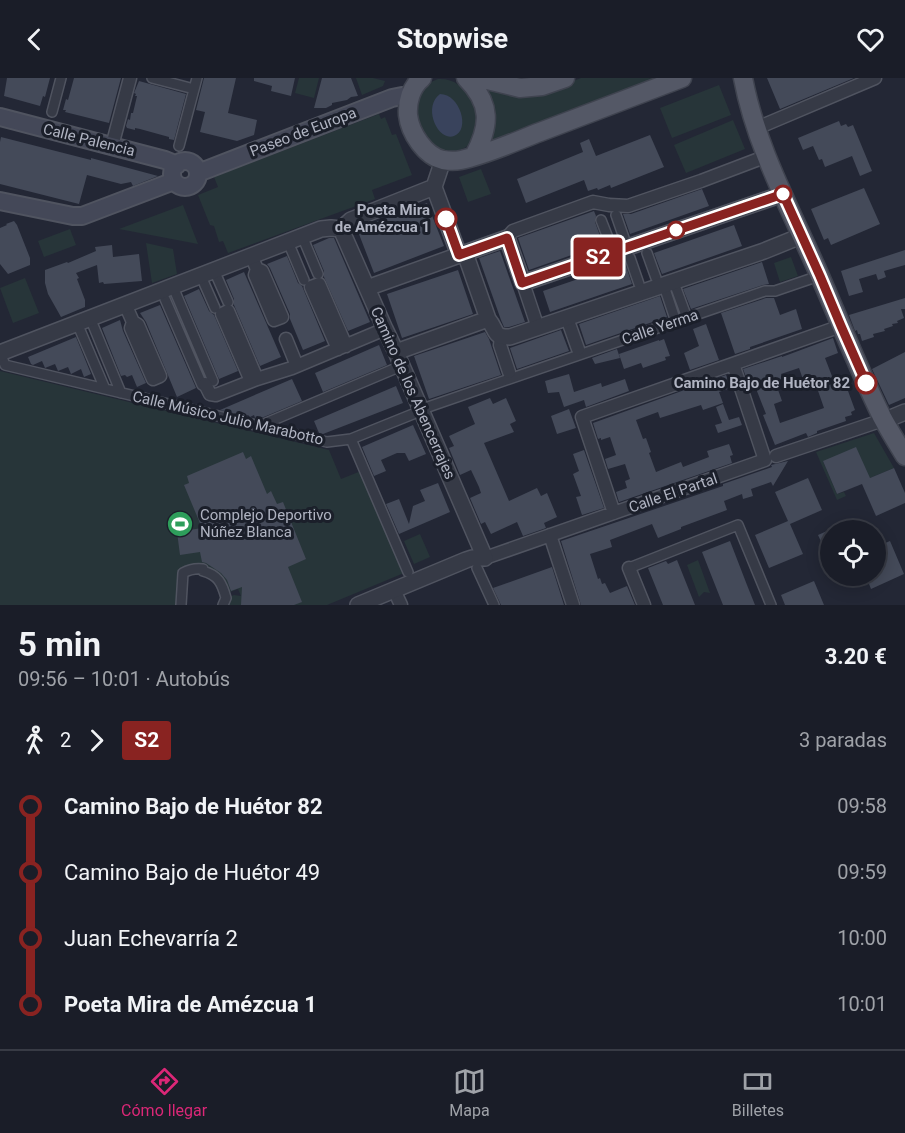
<!DOCTYPE html>
<html lang="es">
<meta charset="utf-8">
<style>
body{margin:0;font-family:Roboto,sans-serif;background:#272a34;color:#f1f3f6;height:100vh;display:flex;flex-direction:column;font-size:22px;white-space:nowrap}
*{box-sizing:border-box;margin:0}
p{font-size:20px;color:#9fa2a8}
.icon{flex:none;width:33px;height:33px;fill:none;stroke:currentColor;stroke-width:2;stroke-linecap:round;stroke-linejoin:round}
.map{position:relative;height:527px;overflow:hidden}
.side{display:flex;flex-direction:column;background:#1a1d28;flex:1}
.side>*{flex:none}
.badge{padding:0 12px;border-radius:4px;font-size:21px;line-height:39px}
.buttons{position:absolute;left:820px;top:442px;display:grid;gap:12px}
.buttons a{display:grid;place-items:center;width:66px;height:66px;border-radius:50%;background:#1a1d28;box-shadow:0 3px 15px #0003,0 0 0 2px #383b45;font-size:30px}
.map>.badge{position:absolute;translate:-50% -50%;box-shadow:0 0 0 3px #fff}
.legs{display:flex;align-items:center;gap:9px;height:66px;padding:0 18px;font-size:20px}
.legs p{margin-inline-start:auto}
.headline{display:flex;align-items:center;justify-content:space-between;height:102px;padding:0 18px}
h1{font-size:33px;font-weight:700;line-height:45px}
ul{padding:0 18px;list-style:none}
li{display:flex;align-items:center;gap:21px;height:66px;font-size:22px}
li i{display:grid;place-items:center;width:9px;height:100%;margin:0 8px;background:currentColor}
li i::after{content:'';width:15px;height:15px;margin:-8px;border:4px solid;border-radius:50%;background:#1a1d28}
li p{margin-inline-start:auto}
li:first-child i{background:linear-gradient(#0000 50%,currentColor 0)}
li:last-child i{background:linear-gradient(currentColor 50%,#0000 0)}
header{display:flex;justify-content:space-between;align-items:center;height:78px;padding:0 18px;background:#1a1d28;font-size:27px;font-weight:700}
.tabs{display:flex;justify-content:space-around;align-items:center;height:84px;border-top:2px solid #383b45;background:#1a1d28;font-size:16px;color:#9fa2a8}
.tabs a{display:grid;justify-items:center;gap:3px}
.tabs .current{color:#db2777}
.map>svg:first-child{display:block}
.green{fill:#273539}
.water{fill:#39435c}
.building{fill:#444a59;fill-rule:evenodd}
.lines{fill:none;stroke-linecap:round;stroke-linejoin:round}
.pedestrian-casing{stroke:#505460;stroke-width:12}
.minor-casing{stroke:#505460;stroke-width:15}
.tertiary-casing{stroke:#505460;stroke-width:18}
.secondary-casing{stroke:#505460;stroke-width:20}
.primary-casing{stroke:#3f434f;stroke-width:21}
.pedestrian{stroke:#363a46;stroke-width:9}
.minor{stroke:#363a46;stroke-width:12}
.tertiary{stroke:#363a46;stroke-width:15}
.secondary{stroke:#444858;stroke-width:16}
.primary{stroke:#545866;stroke-width:18}
.line-1-casing{stroke:#fff;stroke-width:14}
.line-1{stroke:#892321;stroke-width:9}
.stop-1-dot{fill:#fff;stroke:#892321;stroke-width:3}
.labels{text-anchor:middle;stroke-width:6;stroke-linejoin:round;paint-order:stroke}
.street-label{font-size:15px;fill:#b0b4c2;stroke:#1b1f2a}
.stop-label{font-size:15px;font-weight:bold;fill:#b0b4c2;stroke:#1b1f2a;text-anchor:end}
.poi-label{font-size:15px;fill:#b0b4c2;stroke:#1b1f2a;text-anchor:start}
</style>
<header><svg class="icon" aria-label="back" viewBox="0 0 24 24"><path d="M15 5l-7 7 7 7"/></svg>Stopwise<svg class="icon" aria-label="heart" viewBox="0 0 24 24"><path d="M12 20l-8-8c-3-5 5-10 8-4 3-6 11-1 8 4z"/></svg></header>
<div class="map">
<svg width="905" height="527" viewBox="0 0 905 527">
<rect width="100%" height="100%" fill="#232735"/>
<!-- green -->
<path class="green" d="M299 0H319L314 20 295 15Z
M356 0H373L385 3 383 8 362 17Z
M581 0H667L492 67 490 64 487 13 489 9 543 14Z
M438 1C453 0 463 8 471 21 477 31 479 46 474 57 472 65 467 70 459 72 423 83 397 15 438 1Z
M719 7 731 37 672 60 660 30Z
M379 36 381 41 385 39 392 57 396 56 412 97 372 112 375 121 228 175 223 163 219 164 214 148 210 147 198 117 218 109 214 99Z
M733 42 745 71 686 95 674 67Z
M481 91 491 116 468 124 459 99Z
M183 127 198 166 119 151Z
M70 151 76 167 44 179 38 163Z
M146 165 173 171 177 196 152 205Z
M791 179 798 198 780 204 774 185Z
M25 200 39 235 13 245 0 210Z
M0 293 329 372 341 401 361 393 404 495 327 527H223L226 520 234 517 241 518 238 511 225 516 206 494 183 495 181 527H0Z
M874 355 894 390 870 400 823 383 837 416 844 414 846 418 837 422 816 374Z
M420 456 430 479 414 486 404 463Z
M698 482 710 515 704 514 699 519 687 487Z"/>
<!-- water -->
<path class="water" d="M440 16C460 16 471 52 454 58 438 64 422 29 440 16Z"/>
<!-- building -->
<path class="building" d="M7 0H50L45 19 43 18 40 28 4 18Z
M74 0H121L109 45 65 34 66 32H63L66 21 68 22Z
M204 0H236L228 35 257 42 254 57 237 63 200 54 205 34 196 32Z
M254 0H295L291 18 271 13 272 8 254 3Z
M322 0H351L358 18 351 19 347 22 332 25V27L326 30H314Z
M767 0H854L780 31Z
M139 3 186 16 174 62 169 61V59L140 51 135 50V52L127 50 126 48 128 41 130 42 131 35H133L137 18H135L136 16 134 15Z
M839 43 841 48 846 46 848 49 853 47 872 93 860 98 852 78 825 89 822 81 819 82 813 68 803 72 798 60Z
M650 57 664 89 611 110 610 107 598 112 597 110 588 113 584 102 526 125 517 101 583 74 580 65 589 61 596 78Z
M1 59 91 82V80L158 98 133 108 131 104 121 106 87 97 79 126 0 106V64Z
M864 110 880 146 831 167 828 160 824 162 811 131Z
M702 111 709 128 630 156 623 136H631Z
M427 125 444 168 374 195 357 151Z
M594 133 596 138 595 144 603 166 529 192 518 160Z
M14 143 17 147 30 180V187L8 196 0 186V150L7 147 6 146Z
M734 147 742 168 662 196 654 175Z
M329 160H334L370 244 348 253 324 199V193L313 167Z
M112 167 113 179 139 176 142 203 104 206 103 204 99 205 97 187 76 195 79 200 77 201 85 222V229L61 239 48 216 45 205V192L67 184 68 185 96 173 95 169Z
M905 172V187L884 193 886 199 878 202 876 196 859 201 863 214 849 218 841 193Z
M500 173 525 244 509 249H504L501 242 479 180Z
M287 178 298 205 302 208 325 263 303 272 290 241V236L270 190 267 186Z
M762 184 769 206 763 207 691 231 683 211Z
M625 185 632 206 550 234 543 213Z
M458 192 473 236 402 260 387 216Z
M244 194 281 279 260 288 234 227V221L226 202Z
M199 211 209 233 214 237 238 293 219 301 184 218Z
M660 218 667 239 586 267 579 246Z
M766 220H774L780 237 796 231 802 251 750 269V271L735 276 721 235Z
M905 220V231H901L904 240 897 243 898 245 892 246 893 248 884 251 885 253 873 256 874 259 862 263 860 256H858L857 252 855 253 849 237Z
M160 227 196 310 177 319 146 244 140 235Z
M120 242 123 253 146 305 137 309 132 297 127 299 125 297 121 298 102 250Z
M706 246 719 282 690 292 684 275 699 268 693 251Z
M561 252 569 273 517 291 510 270Z
M485 254 489 261 501 297 429 321 414 278Z
M76 259 91 296 84 299 81 291 71 296 68 289 58 293 55 286 45 290 42 283 33 287 31 286 28 279Z
M833 260 838 275 825 280 835 306 844 302 855 332 851 334 852 337 845 339 846 343 817 353V355L808 359 806 355 775 367 763 337 766 336 753 303 748 304 743 291 782 278V279ZM799 290 806 310 816 307 824 330 780 345 774 326 782 323 776 306 784 303 781 296Z
M664 261 670 278 665 279 666 282 643 290 641 285 624 291 619 276 659 262V263Z
M379 267 387 287 323 314 315 295Z
M617 271 620 280 595 286 592 280Z
M905 274V320L889 327 872 291Z
M569 296 574 314 601 305 602 309 625 301 629 313 586 329 584 322 564 329 559 314 548 315 545 303Z
M726 297 731 310 719 314 723 325 703 332 701 327 660 340 658 334 636 342 643 361 646 360 651 374 649 375 656 394 681 384 683 389 709 379 707 373 729 366 733 377 730 378 732 385 619 424 616 414 627 410 625 403 630 401 625 386 608 391 605 381 616 377 610 359 601 362V360L598 361 593 345Z
M292 301 302 323 259 341 255 340 254 337 250 339 248 337 246 338 220 332Z
M396 308 403 325 323 356 319 355 314 343Z
M490 320 493 326 506 320 516 343 510 346 514 354 484 365 509 423 537 410 541 418 547 415 557 439 544 445 546 450 523 458 517 444 491 456 485 444 481 446 470 420 481 415 479 409 471 392 460 397 449 370 454 368 449 358 475 346 468 329Z
M723 326 729 342 739 339 742 347 718 355 715 347 722 345 716 329Z
M569 331 576 350 557 356 551 338Z
M413 347 426 376 409 383 405 375H397L381 382 386 393 374 398 362 369Z
M856 369 870 400 894 390 905 415V425L876 438 862 406 837 416 823 383Z
M584 372 604 430 582 437 576 419 581 418 573 396 579 393 573 376Z
M243 374 246 381 251 378 267 416 271 413 277 426 283 424 306 481 288 489 302 524 294 527H241L242 509 231 513 227 502 221 495 206 485 202 484 200 474 180 477 177 454 202 450 184 407 189 405 187 398Z
M788 383 773 408 771 404 751 411 753 418 743 421 742 416 724 423 727 432 681 449V451L658 460 652 446 610 462 612 469 590 476 598 501 600 500 602 506 605 505 610 515 627 508 635 527H581L561 463 723 408V406L772 389 771 387Z
M808 400 822 432 790 446 803 476 769 490 755 457 788 443 775 414Z
M438 405 450 434 399 456 386 426 399 421 409 446 413 428 425 423 420 412Z
M852 442 857 453H831V485L818 457Z
M730 463 747 507 755 527H723L702 474Z
M890 463 904 496 871 511 866 498H876V469Z
M677 482 695 527H663L648 490 666 483 668 486Z
M552 489 564 527H501L493 510Z
M814 503 824 527H785L781 517Z"/>
<g class="lines">
<!-- pedestrian casing -->
<g class="pedestrian-casing">
<path id="pedestrian" d="M152 0 194 11
M52 34 61 0
M179 68 197 0
M616 137 624 160
M601 142 610 165
M305 165 318 196
M291 171 304 202
M647 175 656 200
M630 180 639 206
M217 199 228 224
M204 205 215 230
M676 210 687 240
M666 214 676 244
M176 216 213 303
M165 221 202 307
M93 247 121 315
M80 252 105 311
M3 282 5 287 327 364 351 361 408 494
M428 329 765 213H775L810 201
M259 348 394 291
M351 361 413 336
M477 490 494 527
M629 490 738 447 771 527
M181 527 183 495C190 491 195 490 203 491V493C218 497 222 505 226 520L223 527"/>
</g>
<!-- minor casing -->
<g class="minor-casing">
<path id="minor" d="M757 50 875 0
M112 68 130 0
M507 160 513 153 593 124 609 127 628 128 701 103 767 78
M251 178 257 191 255 197 274 242 282 239 262 193 257 191
M523 205 538 250
M125 226 133 244 131 250 153 301 160 298 138 247 133 244
M567 240 578 271
M501 259 500 267 509 294
M286 261 297 288
M338 271 311 209 319 206 346 268
M251 303 222 236 228 233 257 301
M205 306 210 316 216 317 257 301 292 290 385 251
M776 378 883 342
M614 435 582 339 841 248
M550 457 573 527
M485 480 765 382 733 286
M629 490 644 527
M394 512 401 527"/>
</g>
<!-- tertiary casing -->
<g class="tertiary-casing">
<path id="tertiary" d="M434 109 459 177
M434 109 443 82
M341 151 385 251 396 274 485 480H472L466 482 358 527
M465 175 488 241C498 253 492 259 510 259L764 173 801 158
M367 210 507 160 523 205 783 116
M396 274 488 241
M0 275 321 151 331 150 341 151 351 142 434 109
M883 342 893 339 905 334"/>
</g>
<!-- secondary casing -->
<g class="secondary-casing">
<path id="secondary" d="M0 39 165 82 177 87
M172 96a13 13 0 1 1 26 0a13 13 0 1 1-26 0Z
M198 95 392 20 402 18 409 20
M0 123 73 138H82L174 103"/>
</g>
<!-- primary casing -->
<g class="primary-casing">
<path id="primary" d="M422 0C411 9 407 24 408 37 410 55 425 78 443 82 449 83 456 83 461 82 488 76 514 64 540 54 587 36 634 18 682 0
M466 0C492 26 490 48 474 78
M479 0 520 10 542 8 565 0
M743 0C756 69 791 132 819 196 840 244 859 292 882 339 889 352 897 365 905 378"/>
</g>
<!-- pedestrian -->
<use href="#pedestrian" class="pedestrian"/>
<!-- minor -->
<use href="#minor" class="minor"/>
<!-- tertiary -->
<use href="#tertiary" class="tertiary"/>
<!-- secondary -->
<use href="#secondary" class="secondary"/>
<!-- primary -->
<use href="#primary" class="primary"/>
</g>
<g class="lines">
<!-- line-1 casing -->
<g class="line-1-casing">
<path id="line-1" d="M446 141 459 177 507 160 522 205 783 116 820 198 841 248 866 305"/>
</g>
<!-- line-1 -->
<use href="#line-1" class="line-1"/>
</g>
<!-- icons -->
<defs>
<g id="stadium-disc" transform="scale(1.35)"><circle r="9.5" fill="#2e9e5b" stroke="#1b1f2a"/><path d="M0-5a6.5 5 0 1 0 0 10a6.5 5 0 1 0 0-10ZM-3.5-1.8h7v3.6h-7Z" fill="#fff"/></g>
</defs>
<g fill-rule="evenodd">
<use href="#stadium-disc" x="180" y="446"/>
</g>
<!-- markers -->
<g class="stop-1-dot">
<circle cx="783" cy="116" r="8"/>
<circle cx="446" cy="141" r="10"/>
<circle cx="676" cy="152" r="8"/>
<circle cx="866" cy="305" r="10"/>
</g>
<g class="labels">
<!-- street labels -->
<g class="street-label">
<text transform="translate(303 54) rotate(-21)" y="5">Paseo de Europa</text>
<text transform="translate(89 62) rotate(14)" y="5">Calle Palencia</text>
<text transform="translate(660 249) rotate(-19)" y="5">Calle Yerma</text>
<text transform="translate(413 315) rotate(66)" y="5">Camino de los Abencerrajes</text>
<text transform="translate(228 340) rotate(13)" y="5">Calle Músico Julio Marabotto</text>
<text transform="translate(673 415) rotate(-19)" y="5">Calle El Partal</text>
</g>
<!-- stop labels -->
<g class="stop-label">
<text x="430" y="137">Poeta Mira<tspan x="430" dy="17">de Amézcua 1</tspan></text>
<text x="850" y="310">Camino Bajo de Huétor 82</text>
</g>
<!-- poi labels -->
<g class="poi-label">
<text x="200" y="442">Complejo Deportivo<tspan x="200" dy="17">Núñez Blanca</tspan></text>
</g>
</g>
</svg>
<div class="buttons">
<a><svg class="icon" aria-label="locate" viewBox="0 0 24 24"><circle cx="12" cy="12" r="6"/><path d="M12 2v4M12 18v4M2 12h4M18 12h4"/></svg></a>
</div>
<b class="badge" style="left:598px;top:179px;background:#892321;color:#fff">S2</b>
</div>
<section class="side">
<div class="headline"><div><h1>5 min</h1><p>09:56 – 10:01 · Autobús</p></div><b>3.20 €</b></div>
<div class="legs"><svg class="icon" aria-label="walk" viewBox="0 0 24 24"><circle cx="13" cy="4" r="2"/><path d="M13 8l-2 6 4 7M11 14l-3 7M7 12l3-4h3l4 4"/></svg>2<svg class="icon" aria-label="forward" viewBox="0 0 24 24"><path d="M9 5l7 7-7 7"/></svg><b class="badge" style="background:#892321;color:#fff">S2</b><p>3 paradas</p></div>
<ul>
<li><i style="color:#892321"></i><b>Camino Bajo de Huétor 82</b><p>09:58</p></li>
<li><i style="color:#892321"></i><span>Camino Bajo de Huétor 49</span><p>09:59</p></li>
<li><i style="color:#892321"></i><span>Juan Echevarría 2</span><p>10:00</p></li>
<li><i style="color:#892321"></i><b>Poeta Mira de Amézcua 1</b><p>10:01</p></li>
</ul>
</section>
<nav class="tabs">
<a class="current"><svg class="icon" aria-label="directions" viewBox="0 0 24 24"><path d="M12 3l9 9-9 9-9-9zM9 14v-3h6M13 9l2 2-2 2"/></svg>Cómo llegar</a>
<a><svg class="icon" aria-label="map" viewBox="0 0 24 24"><path d="M3 6l6-2 6 2 6-2v14l-6 2-6-2-6 2zM9 4v14M15 6v14"/></svg>Mapa</a>
<a><svg class="icon" aria-label="tickets" viewBox="0 0 24 24"><path d="M3 7h18v10H3zM15 7v10"/></svg>Billetes</a>
</nav>
